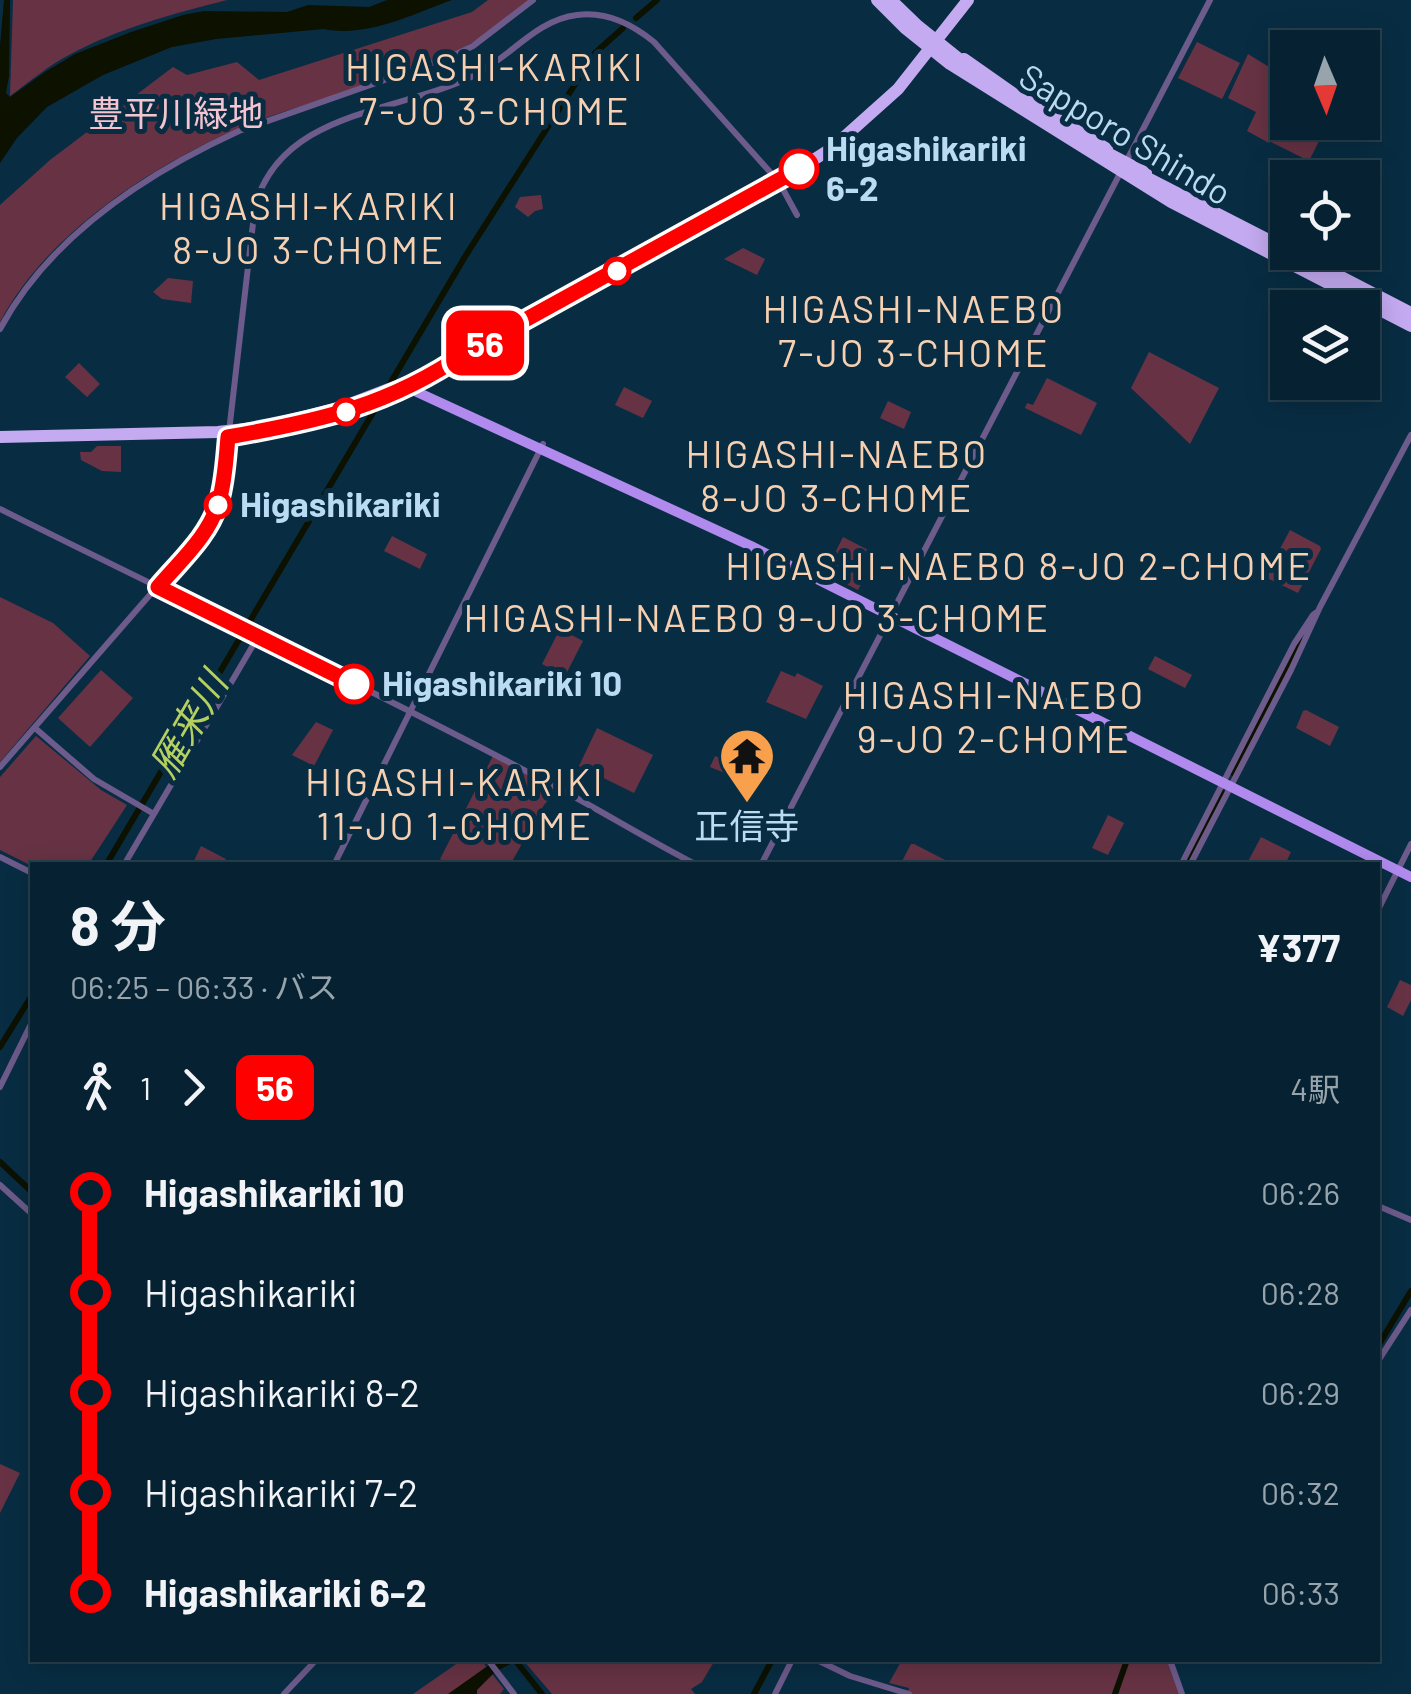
<!DOCTYPE html>
<html lang="ja">
<meta charset="utf-8">
<style>
body{margin:0;font-family:Barlow,"Noto Sans JP",sans-serif;background:#0f2a3a;color:#f1f3f6;height:100vh;display:flex;flex-direction:column;font-size:38px;white-space:nowrap}
*{box-sizing:border-box;margin:0}
p{font-size:32px;color:#98a4ac}
.icon{flex:none;width:55px;height:55px;fill:none;stroke:currentColor;stroke-width:2;stroke-linecap:round;stroke-linejoin:round}
.map{position:relative;flex:1;overflow:hidden}
.details{position:absolute;left:30px;top:862px;width:1350px;height:800px;display:flex;flex-direction:column;background:#062232;border-radius:0px;box-shadow:0 5px 25px #0003,0 0 0 2px #273f4d}
.details>*{flex:none}
.badge{padding:0 20px;border-radius:15px;font-size:35px;line-height:65px}
.needle{width:65px;rotate:178deg}
.fabs{position:absolute;left:1270px;top:30px;display:grid;gap:20px}
.fabs a{display:grid;place-items:center;width:110px;height:110px;border-radius:0px;background:#062232;box-shadow:0 5px 25px #0003,0 0 0 2px #273f4d;font-size:50px}
.map>.badge{position:absolute;translate:-50% -50%;box-shadow:0 0 0 5px #fff}
.legs{display:flex;align-items:center;gap:15px;height:110px;padding:0 40px;font-size:32px}
.legs p{margin-inline-start:auto}
.summary{display:flex;align-items:center;justify-content:space-between;height:170px;padding:0 40px}
h1{font-size:55px;font-weight:700;line-height:75px}
ul{padding:0 40px;list-style:none}
li{display:flex;align-items:center;gap:35px;height:100px;font-size:38px}
li i{display:grid;place-items:center;width:15px;height:100%;margin:0 12px;background:currentColor}
li i::after{content:'';width:25px;height:25px;margin:-12px;border:8px solid;border-radius:50%;background:#062232}
li p{margin-inline-start:auto}
li:first-child i{background:linear-gradient(#0000 50%,currentColor 0)}
li:last-child i{background:linear-gradient(currentColor 50%,#0000 0)}
.map>svg:first-child{display:block}
.green{fill:#673344}
.water{fill:#0c1100}
.lines{fill:none;stroke-linecap:round;stroke-linejoin:round}
.river{stroke:#0c1100;stroke-width:6}
.minor{stroke:#6d5b8b;stroke-width:6}
.major{stroke:#b18aee;stroke-width:10}
.highway{stroke:#c4aaf1;stroke-width:12}
.line-1-casing{stroke:#fff;stroke-width:22}
.line-1{stroke:#f00;stroke-width:15}
.stop-1-dot{fill:#fff;stroke:#f00;stroke-width:5}
.labels{text-anchor:middle;stroke-width:10;stroke-linejoin:round;paint-order:stroke}
.park-label{font-size:35px;fill:#f4c4d1;stroke:#082d43}
.street-label{font-size:35px;fill:#bbdbf3;stroke:#082d43}
.stop-label{font-size:35px;font-weight:bold;fill:#bbdbf3;stroke:#082d43;text-anchor:start}
.poi-label{font-size:35px;fill:#bbdbf3;stroke:#082d43}
.neighbourhood-label{font-size:38px;letter-spacing:2.5px;fill:#f7d0b1;stroke:#082d43}
.water-label{font-size:38px;font-style:italic;fill:#b6d060;stroke:#082d43}
</style>
<div class="map">
<svg width="1411" height="1694" viewBox="0 0 1411 1694">
<rect width="100%" height="100%" fill="#082d43"/>
<!-- green -->
<path class="green" d="M13 0H227C172 14 119 28 69 55 48 66 29 82 10 96Z
M488 0H529C510 15 490 34 468 45 410 76 337 94 274 115 174 150 50 226 0 322V205L50 160 173 67 187 75 237 62 259 80 472 12Z
M1197 42 1240 63 1222 99 1178 78Z
M1248 54 1287 78V106L1269 143 1247 131 1256 112 1228 98Z
M1287 112 1288 122 1322 124 1324 131 1309 161 1271 142Z
M541 195 543 209 535 211 528 217 515 207 520 197Z
M743 248 765 259 757 275 724 259Z
M168 278 193 281 191 303 162 299 153 292Z
M1149 352 1219 388 1190 444 1131 388Z
M79 363 100 384 87 397 65 377Z
M1047 378 1097 403 1081 435 1025 408 1027 403 1033 405Z
M624 387 652 401 643 418 615 405Z
M888 401 911 412 904 429 880 418Z
M97 446H121V472L102 471 81 460 80 452H91Z
M1290 530 1320 546 1321 549 1298 593 1265 577Z
M392 536 427 554 420 569 384 551Z
M843 537 876 554 858 590 825 573Z
M0 597 53 623 90 656 0 762Z
M560 629 583 641 565 676 542 664Z
M1155 656 1192 675 1185 688 1148 669Z
M101 670 133 698 90 747 58 718Z
M781 671 795 677 797 673 823 686 806 719 766 702Z
M1306 710 1339 727 1330 746 1296 728 1303 711Z
M316 722 333 730 314 766 292 755Z
M597 728 653 755 634 793 579 766Z
M36 736 101 790 127 805 88 865 32 866 0 850V777Z
M493 756 558 789 544 805 510 865H451L440 859Z
M715 756 746 769 742 780 710 767Z
M1108 815 1124 823 1108 855 1092 848Z
M1261 837 1291 852 1285 865H1246Z
M911 844H914L955 865H900Z
M201 846 226 859 223 865H192Z
M1400 980 1411 985V1000L1403 1016 1387 1007Z
M0 1464 20 1473 0 1513Z
M462 1660H481L504 1689 500 1694H413Z
M523 1660H715L702 1682 691 1689 695 1694H552Z
M902 1660H1168L1180 1694H907L909 1688 889 1683Z"/>
<!-- water -->
<path class="water" d="M4 0H10L9 76 6 93 10 97 45 72 75 54 131 32 183 15 204 11 287 12 308 5 369 7 387 0H452C413 14 367 38 324 29L216 39 172 47 103 75 47 107 17 138 0 163V46Z
M496 1660H501L504 1663 477 1690V1694H448Z"/>
<g class="lines">
<!-- river -->
<path class="river" d="M636 18 657 0
M1233 773 1301 641
M106 865 466 255 595 53 623 28
M1185 865 1222 793
M0 1047 32 995
M0 1162 32 1192
M1378 1346 1411 1291
M515 1660 542 1694
M496 1668 512 1660
M754 1694 772 1660
M1115 1694 1127 1660"/>
<!-- minor -->
<path class="minor" d="M0 329C50 236 145 174 239 131L450 57 473 46 533 0
M0 509C186 602 374 690 558 788 605 813 650 841 697 865
M35 728 94 779 154 814
M0 767 202 535 215 513 224 475 255 206C282 110 398 113 473 76 510 58 535 20 577 15 606 11 632 24 654 42L779 182 797 215
M0 857 32 873
M124 865 259 635
M334 865 543 444
M761 865 1210 0
M1181 865 1294 644 1313 615 1317 612
M1190 865 1291 670 1320 607 1411 435
M1378 910 1411 844
M0 1087 32 1022
M0 1185 32 1214
M1378 1206 1411 1220
M1378 1361 1411 1310
M488 1660 514 1694
M817 1660 850 1676 909 1694
M1170 1660 1182 1694
M284 1694 316 1660
M775 1694 792 1660"/>
<!-- major -->
<path class="major" d="M407 382 417 392 751 546 1411 877"/>
<!-- highway -->
<path class="highway" d="M877 0 905 28 950 64 1171 202 1411 326
M891 0 918 26 969 67
M964 59 1034 108
M1029 102 1107 149
M1098 148 1146 173
M1138 173 1288 250
M1293 252 1411 313
M0 437 218 432 263 427 342 407 407 382 550 308 779 182 832 148 898 89 968 0"/>
</g>
<g class="lines">
<!-- line-1 casing -->
<g class="line-1-casing">
<path id="line-1" d="M354 684 158 587C180 561 210 535 219 501 225 481 226 458 228 437 319 421 389 406 467 352L799 169"/>
</g>
<!-- line-1 -->
<use href="#line-1" class="line-1"/>
</g>
<!-- icons -->
<defs>
<g id="temple-pin" transform="scale(2.875)"><path d="M0 17L-7.5 6A9.5 9.5 0 1 1 7.5 6Z" fill="#f9a04d" stroke="#082d43"/><path d="M0-6L5-2H3V0L6.5 2.5H4V6H1.5V3h-3V6H-4V2.5H-6.5L-3 0V-2H-5Z" fill="#111"/></g>
</defs>
<g fill-rule="evenodd">
<use href="#temple-pin" x="747" y="756"/>
</g>
<!-- markers -->
<g class="stop-1-dot">
<circle cx="799" cy="169" r="18"/>
<circle cx="617" cy="271" r="12"/>
<circle cx="346" cy="412" r="12"/>
<circle cx="218" cy="505" r="12"/>
<circle cx="354" cy="684" r="18"/>
</g>
<g class="labels">
<!-- park labels -->
<g class="park-label">
<text x="176" y="126">豊平川緑地</text>
</g>
<!-- street labels -->
<g class="street-label">
<text transform="translate(1125 135) rotate(31)" y="12">Sapporo Shindo</text>
</g>
<!-- stop labels -->
<g class="stop-label">
<text x="826" y="161">Higashikariki<tspan x="826" dy="40">6-2</tspan></text>
<text x="240" y="517">Higashikariki</text>
<text x="382" y="696">Higashikariki 10</text>
</g>
<!-- poi labels -->
<g class="poi-label">
<text x="747" y="839">正信寺</text>
</g>
<!-- neighbourhood labels -->
<g class="neighbourhood-label">
<text x="495" y="81">HIGASHI-KARIKI<tspan x="495" dy="44">7-JO 3-CHOME</tspan></text>
<text x="309" y="220">HIGASHI-KARIKI<tspan x="309" dy="44">8-JO 3-CHOME</tspan></text>
<text x="914" y="323">HIGASHI-NAEBO<tspan x="914" dy="44">7-JO 3-CHOME</tspan></text>
<text x="837" y="468">HIGASHI-NAEBO<tspan x="837" dy="44">8-JO 3-CHOME</tspan></text>
<text x="1019" y="580">HIGASHI-NAEBO 8-JO 2-CHOME</text>
<text x="757" y="632">HIGASHI-NAEBO 9-JO 3-CHOME</text>
<text x="994" y="709">HIGASHI-NAEBO<tspan x="994" dy="44">9-JO 2-CHOME</tspan></text>
<text x="455" y="796">HIGASHI-KARIKI<tspan x="455" dy="44">11-JO 1-CHOME</tspan></text>
</g>
<!-- water labels -->
<g class="water-label">
<text transform="translate(189 725) rotate(-60)" y="13">雁来川</text>
</g>
</g>
</svg>
<div class="fabs">
<a><svg class="needle" viewBox="-14 -14 28 28"><path d="M0-13l5 13h-10z" fill="#e53935"/><path d="M0 13l5-13h-10z" fill="#98a4ac"/></svg></a>
<a><svg class="icon" aria-label="locate" viewBox="0 0 24 24"><circle cx="12" cy="12" r="6"/><path d="M12 2v4M12 18v4M2 12h4M18 12h4"/></svg></a>
<a><svg class="icon" aria-label="layers" viewBox="0 0 24 24"><path d="M12 4l9 5-9 5-9-5zM3 14l9 5 9-5"/></svg></a>
</div>
<b class="badge" style="left:485px;top:343px;background:#f00;color:#fff">56</b>
<section class="details">
<div class="summary"><div><h1>8 分</h1><p>06:25 – 06:33 · バス</p></div><b>¥377</b></div>
<div class="legs"><svg class="icon" aria-label="walk" viewBox="0 0 24 24"><circle cx="13" cy="4" r="2"/><path d="M13 8l-2 6 4 7M11 14l-3 7M7 12l3-4h3l4 4"/></svg>1<svg class="icon" aria-label="forward" viewBox="0 0 24 24"><path d="M9 5l7 7-7 7"/></svg><b class="badge" style="background:#f00;color:#fff">56</b><p>4駅</p></div>
<ul>
<li><i style="color:#f00"></i><b>Higashikariki 10</b><p>06:26</p></li>
<li><i style="color:#f00"></i><span>Higashikariki</span><p>06:28</p></li>
<li><i style="color:#f00"></i><span>Higashikariki 8-2</span><p>06:29</p></li>
<li><i style="color:#f00"></i><span>Higashikariki 7-2</span><p>06:32</p></li>
<li><i style="color:#f00"></i><b>Higashikariki 6-2</b><p>06:33</p></li>
</ul>
</section>
</div>
